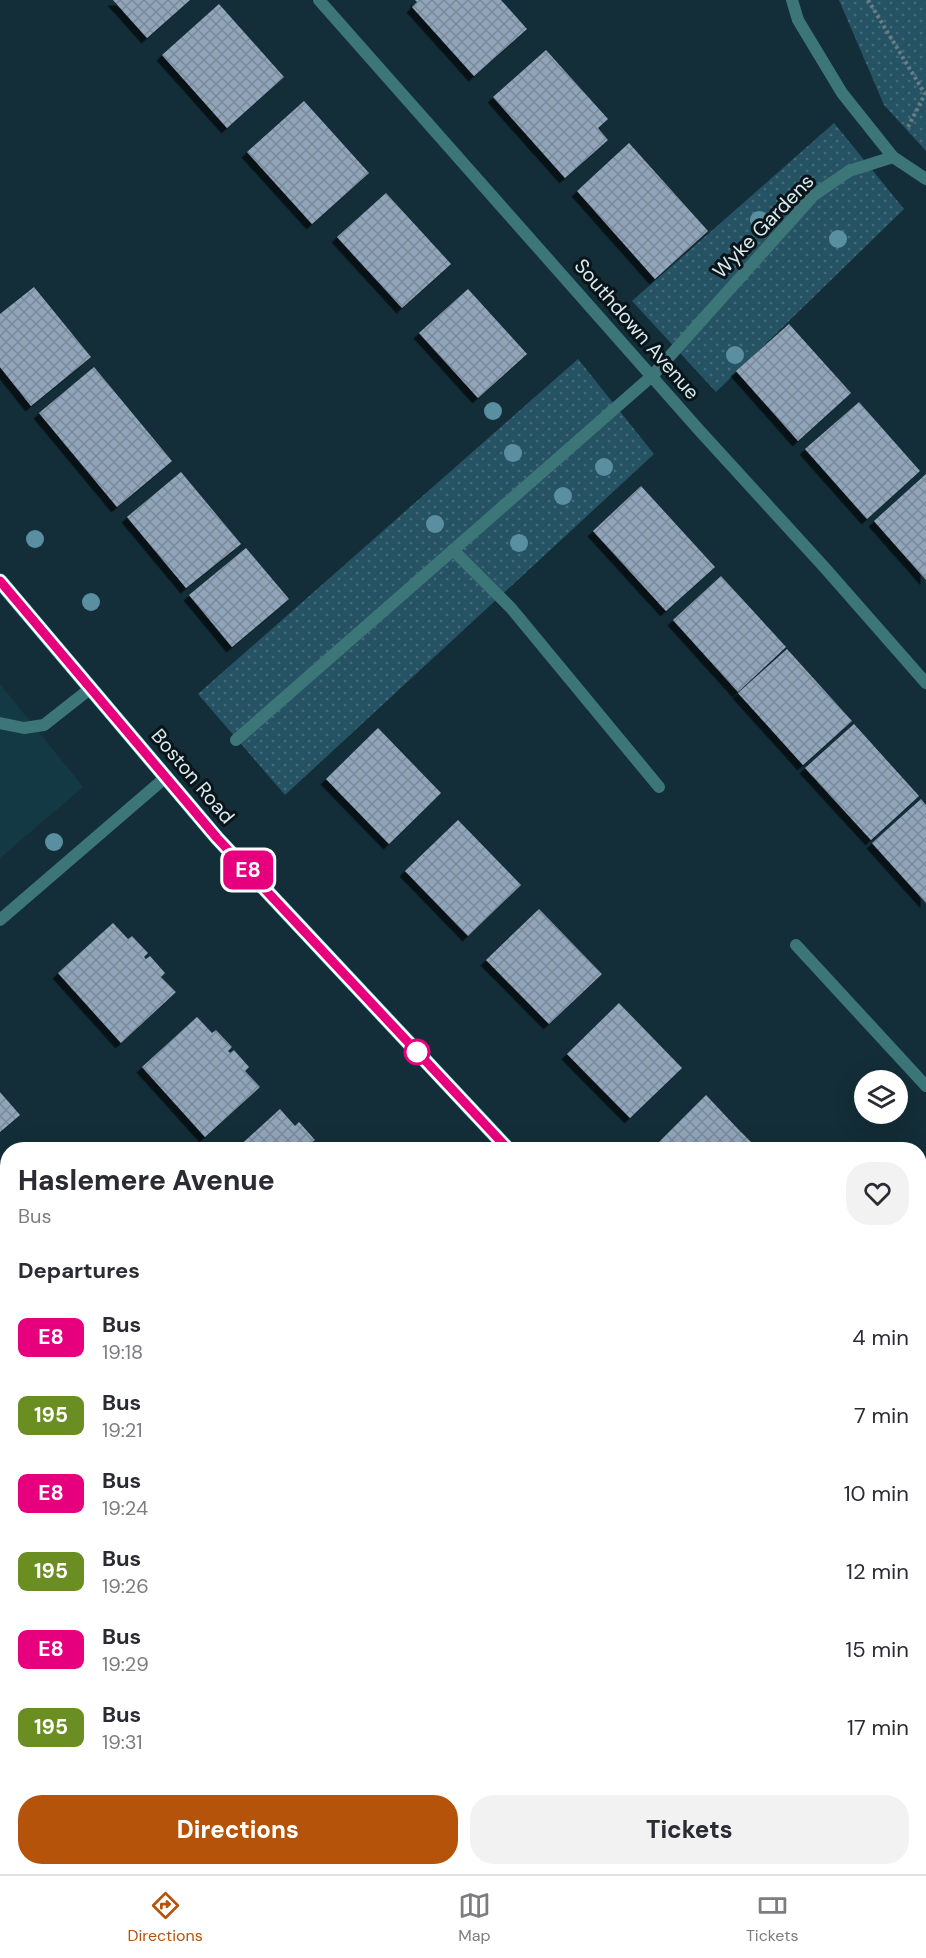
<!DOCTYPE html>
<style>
body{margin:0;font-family:"DM Sans",sans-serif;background:#f2f2f3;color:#2b2b33;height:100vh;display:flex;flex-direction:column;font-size:22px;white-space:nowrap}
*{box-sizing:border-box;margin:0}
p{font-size:20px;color:#7c7c81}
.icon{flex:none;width:33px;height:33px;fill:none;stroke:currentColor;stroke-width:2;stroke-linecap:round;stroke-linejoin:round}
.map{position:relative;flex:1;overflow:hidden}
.details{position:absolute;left:0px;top:1142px;width:927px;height:734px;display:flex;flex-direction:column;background:#fff;border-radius:24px 24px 0 0;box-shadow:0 6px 24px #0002}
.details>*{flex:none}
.badge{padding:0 12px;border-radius:9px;font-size:21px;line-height:39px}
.controls{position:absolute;left:854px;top:1070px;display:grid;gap:12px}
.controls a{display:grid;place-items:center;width:54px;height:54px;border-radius:50%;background:#fff;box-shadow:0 6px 24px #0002;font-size:30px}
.map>.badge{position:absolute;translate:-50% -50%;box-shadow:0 0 0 3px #fff}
h2{padding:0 18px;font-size:22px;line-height:54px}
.round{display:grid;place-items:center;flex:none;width:63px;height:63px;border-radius:24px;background:#f2f2f3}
.overview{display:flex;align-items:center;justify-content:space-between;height:102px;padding:0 18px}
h1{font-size:28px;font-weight:800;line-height:45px}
.button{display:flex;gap:12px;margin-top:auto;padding:12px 18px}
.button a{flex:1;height:69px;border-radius:24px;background:#b45309;color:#fff;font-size:24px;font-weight:800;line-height:69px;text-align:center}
.button a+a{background:#f2f2f3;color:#2b2b33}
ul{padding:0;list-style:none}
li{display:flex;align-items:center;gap:18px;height:78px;padding:0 18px}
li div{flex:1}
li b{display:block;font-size:22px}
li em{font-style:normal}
li .badge{min-width:66px;font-weight:700;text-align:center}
.tab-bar{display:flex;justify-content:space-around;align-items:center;height:84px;border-top:2px solid #e1e1e2;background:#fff;font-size:16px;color:#7c7c81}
.tab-bar a{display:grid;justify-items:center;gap:3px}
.tab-bar .on{color:#b45309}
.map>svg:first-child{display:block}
.built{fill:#133944}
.park{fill:url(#park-dots)}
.building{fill:url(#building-cross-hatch);filter:url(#shadow)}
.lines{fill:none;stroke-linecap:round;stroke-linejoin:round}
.path{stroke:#687e86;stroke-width:4;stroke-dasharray:3 3;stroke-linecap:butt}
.lane{stroke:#3d7679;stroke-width:12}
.street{stroke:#3d7679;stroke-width:12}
.primary{stroke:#3ac2c7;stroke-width:15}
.tree{fill:#5a8fa2}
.line-casing{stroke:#fff;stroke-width:14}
.line{stroke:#e6007e;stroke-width:9}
.stop-dot{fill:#fff;stroke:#e6007e;stroke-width:3}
.labels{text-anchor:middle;stroke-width:6;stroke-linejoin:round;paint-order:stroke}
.street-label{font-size:20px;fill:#daeaf0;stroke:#091519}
</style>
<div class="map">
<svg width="926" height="1874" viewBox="0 0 926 1874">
<defs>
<pattern id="park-dots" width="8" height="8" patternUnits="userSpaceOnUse" patternTransform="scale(1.5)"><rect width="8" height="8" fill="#265364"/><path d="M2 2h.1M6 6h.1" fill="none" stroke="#456c7a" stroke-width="1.8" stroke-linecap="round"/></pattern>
<pattern id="building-cross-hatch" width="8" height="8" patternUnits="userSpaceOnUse" patternTransform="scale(1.5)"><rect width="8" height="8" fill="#91a5ba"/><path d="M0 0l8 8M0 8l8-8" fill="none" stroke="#798898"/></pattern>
<filter id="shadow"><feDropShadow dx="-5.5" dy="5.5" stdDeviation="0" flood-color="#0009"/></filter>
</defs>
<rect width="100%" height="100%" fill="#132e38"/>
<!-- built -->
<path class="built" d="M0 684 83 787 0 858Z"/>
<!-- park -->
<path class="park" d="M839 0H926V151L884 105Z
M834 123 904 209 716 392 632 301Z
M578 359 654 454 285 795 198 694Z
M7 1268V1475L0 1461V1274Z"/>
<!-- building -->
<path class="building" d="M113 0H190L147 38Z
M415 0H501L527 29 474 76 412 7 417 2Z
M219 4 284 77 227 128 162 55Z
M546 50 608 119 598 128 608 140 565 178 493 97Z
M304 101 369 173 312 224 247 152Z
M629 143 708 231 655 279 577 191Z
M386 193 451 264 402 308 337 237Z
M34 287 91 357 31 406 0 367V314Z
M468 289 527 354 478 398 419 333Z
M789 324 851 393 798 441 736 371Z
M94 367 172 461 117 507 39 413Z
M859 402 920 471 867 519 805 449Z
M181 472 241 544 186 588 127 517Z
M926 474V580L874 521Z
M641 486 715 567 666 611 593 531Z
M246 548 289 599 232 647 189 595Z
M721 576 786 647 738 692 673 620Z
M787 649 852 721 803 765 738 693Z
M854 724 919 796 871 840 805 768Z
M378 728 441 793 389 844 326 779Z
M921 799 926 805V903L872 843Z
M458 820 521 885 468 936 405 871Z
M539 909 602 974 549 1024 486 960Z
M113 923 128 939 132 936 148 953 144 957 146 959 150 956 165 973 161 977 176 992 121 1043 58 973Z
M619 1003 682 1068 630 1118 567 1054Z
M197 1017 212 1033 216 1030 232 1047 228 1051 230 1053 234 1050 249 1067 245 1071 260 1087 205 1137 142 1067Z
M0 1092 20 1115 0 1132Z
M706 1095 737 1128 758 1149H656L654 1147Z
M280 1109 295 1126 299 1122 315 1140 311 1143 313 1145 317 1142 323 1149H236Z
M920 1330 926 1336V1347L920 1353Z
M926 1388V1445L920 1438V1394Z
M0 1723 8 1736V1821L0 1825Z
M19 1868H95L99 1874H23Z
M301 1868H353L359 1874H293Z
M372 1868H403L396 1874H377Z
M649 1868H733L739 1874H646L644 1872Z
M868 1868H892L885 1874H873Z"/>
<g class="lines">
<!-- path -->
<path class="path" d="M868 0 925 94
M908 127 925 94"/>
<!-- lane -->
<path class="lane" d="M792 0 798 20 842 93 893 157
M453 550 511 608 659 787
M0 723 24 728 44 725 91 688
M796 945 926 1086"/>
<!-- street -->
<path class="street" d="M319 0 699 430 825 568 926 683
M236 740 652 376 814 195 849 171 893 157 926 179
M0 920 166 777
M506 1874 514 1868"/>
<!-- primary -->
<path class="primary" d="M0 581 217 838 508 1149
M920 1621 926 1628"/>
</g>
<!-- trees -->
<g class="tree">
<circle cx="759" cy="220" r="9"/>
<circle cx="838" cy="239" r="9"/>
<circle cx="735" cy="355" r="9"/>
<circle cx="493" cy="411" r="9"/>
<circle cx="513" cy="453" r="9"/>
<circle cx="604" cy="467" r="9"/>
<circle cx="563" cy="496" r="9"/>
<circle cx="435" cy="524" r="9"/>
<circle cx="35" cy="539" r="9"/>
<circle cx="519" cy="543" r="9"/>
<circle cx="91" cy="602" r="9"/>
<circle cx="54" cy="842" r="9"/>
</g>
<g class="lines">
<!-- line casing -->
<g class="line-casing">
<path id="line" d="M0 581 217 838 508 1149"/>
</g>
<!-- line -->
<use href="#line" class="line"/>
</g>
<!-- markers -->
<circle class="stop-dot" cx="417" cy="1052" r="12"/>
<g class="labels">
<!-- street labels -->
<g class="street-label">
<text transform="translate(763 226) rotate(-46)" y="7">Wyke Gardens</text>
<text transform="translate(637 329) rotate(49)" y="7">Southdown Avenue</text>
<text transform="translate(193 776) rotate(50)" y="7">Boston Road</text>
</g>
</g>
</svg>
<div class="controls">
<a><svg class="icon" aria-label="layers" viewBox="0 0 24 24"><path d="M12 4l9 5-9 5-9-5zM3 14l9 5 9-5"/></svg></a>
</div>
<b class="badge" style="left:248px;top:870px;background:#e6007e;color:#fff">E8</b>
<section class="details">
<div class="overview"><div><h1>Haslemere Avenue</h1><p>Bus</p></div><a class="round"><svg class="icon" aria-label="heart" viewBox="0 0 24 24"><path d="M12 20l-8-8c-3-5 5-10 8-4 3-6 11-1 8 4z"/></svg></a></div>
<h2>Departures</h2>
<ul>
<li><span class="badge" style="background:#e6007e;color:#fff">E8</span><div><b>Bus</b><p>19:18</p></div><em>4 min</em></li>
<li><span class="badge" style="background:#6b8e23;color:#fff">195</span><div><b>Bus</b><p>19:21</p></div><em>7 min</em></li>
<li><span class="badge" style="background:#e6007e;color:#fff">E8</span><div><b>Bus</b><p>19:24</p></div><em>10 min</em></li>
<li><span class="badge" style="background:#6b8e23;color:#fff">195</span><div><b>Bus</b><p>19:26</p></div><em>12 min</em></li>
<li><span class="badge" style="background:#e6007e;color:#fff">E8</span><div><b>Bus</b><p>19:29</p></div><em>15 min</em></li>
<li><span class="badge" style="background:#6b8e23;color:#fff">195</span><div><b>Bus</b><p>19:31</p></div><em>17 min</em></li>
</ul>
<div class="button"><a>Directions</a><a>Tickets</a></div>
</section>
</div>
<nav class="tab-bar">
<a class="on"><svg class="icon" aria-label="directions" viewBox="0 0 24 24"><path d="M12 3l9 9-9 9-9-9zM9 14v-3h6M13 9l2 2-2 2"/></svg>Directions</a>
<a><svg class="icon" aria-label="map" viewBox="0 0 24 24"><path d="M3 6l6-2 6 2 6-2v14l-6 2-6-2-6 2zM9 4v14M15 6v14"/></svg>Map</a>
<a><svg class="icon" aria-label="tickets" viewBox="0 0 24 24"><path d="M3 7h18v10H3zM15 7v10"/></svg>Tickets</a>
</nav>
